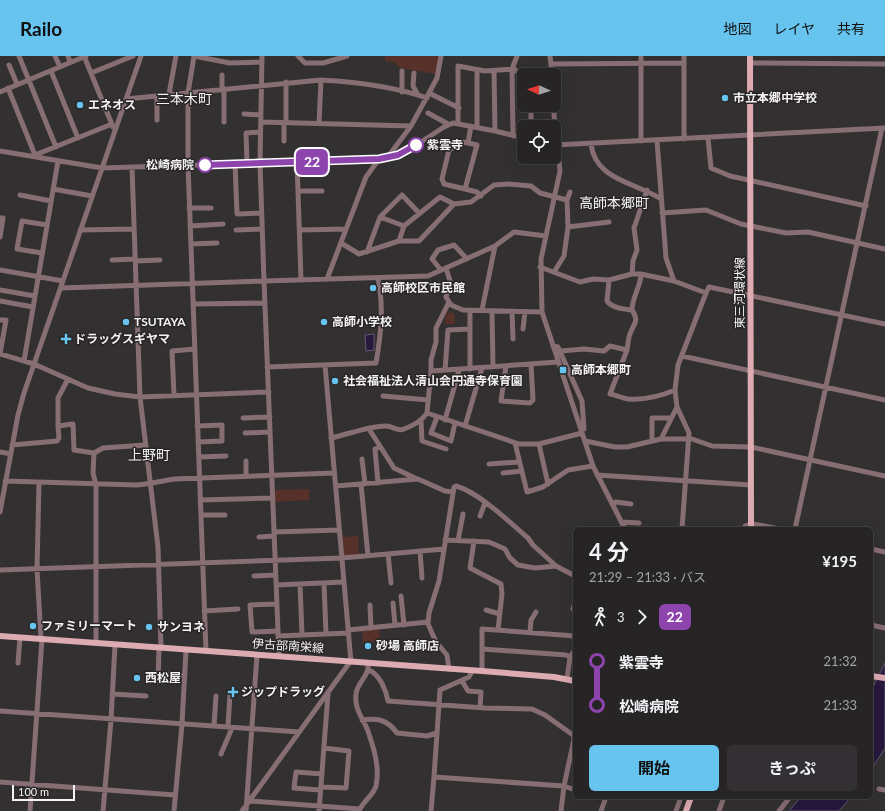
<!DOCTYPE html>
<html lang="ja">
<meta charset="utf-8">
<style>
body{margin:0;font-family:Lato,"Noto Sans JP",sans-serif;background:#323032;color:#f1f3f6;height:100vh;display:flex;flex-direction:column;font-size:15px;white-space:nowrap}
*{box-sizing:border-box;margin:0}
p{font-size:13px;color:#a4a4a7}
.icon{flex:none;width:22px;height:22px;fill:none;stroke:currentColor;stroke-width:2;stroke-linecap:round;stroke-linejoin:round}
.map{position:relative;flex:1;overflow:hidden}
.sheet{position:absolute;left:573px;top:471px;width:300px;height:272px;display:flex;flex-direction:column;background:#262425;border-radius:6px;box-shadow:0 4px 16px #0002,0 0 0 1px #424142}
.sheet>*{flex:none}
.badge{padding:0 8px;border-radius:6px;font-size:14px;line-height:26px}
.needle{width:26px;rotate:273deg}
.buttons{position:absolute;left:517px;top:12px;display:grid;gap:8px}
.buttons a{display:grid;place-items:center;width:44px;height:44px;border-radius:6px;background:#262425;box-shadow:0 4px 16px #0002,0 0 0 1px #424142;font-size:20px}
.scale{position:absolute;left:12px;bottom:10px;width:63px;box-sizing:border-box;padding-left:4px;border:2px solid #f4f2f3;border-top:0;font-size:11px;line-height:14px;white-space:nowrap;color:#f4f2f3;-webkit-text-stroke:3px #292627;paint-order:stroke}
.map>.badge{position:absolute;translate:-50% -50%;box-shadow:0 0 0 2px #fff}
.legs{display:flex;align-items:center;gap:6px;height:44px;padding:0 16px;font-size:13px}
.legs p{margin-inline-start:auto}
.overview{display:flex;align-items:center;justify-content:space-between;height:68px;padding:0 16px}
h1{font-size:22px;font-weight:700;line-height:30px}
.primary-button{display:flex;gap:8px;margin-top:auto;padding:8px 16px}
.primary-button a{flex:1;height:46px;border-radius:6px;background:#66c4ef;color:#111;font-size:16px;font-weight:700;line-height:46px;text-align:center}
.primary-button a+a{background:#323032;color:#f1f3f6}
ul{padding:0 16px;list-style:none}
li{display:flex;align-items:center;gap:14px;height:44px;font-size:15px}
li i{display:grid;place-items:center;width:6px;height:100%;margin:0 5px;background:currentColor}
li i::after{content:'';width:10px;height:10px;margin:-5px;border:3px solid;border-radius:50%;background:#262425}
li p{margin-inline-start:auto}
li:first-child i{background:linear-gradient(#0000 50%,currentColor 0)}
li:last-child i{background:linear-gradient(currentColor 50%,#0000 0)}
header{display:flex;align-items:center;gap:24px;box-sizing:border-box;height:56px;padding:0 20px;background:#66c4ef;color:#111}
header strong{font-size:19px}
nav{display:flex;gap:22px;margin-inline-start:auto;font-size:14px}
.map>svg:first-child{display:block}
.green{fill:#573029}
.water{fill:#27183e;stroke:#645974}
.lines{fill:none;stroke-linecap:round;stroke-linejoin:round}
.minor{stroke:#876e72;stroke-width:5}
.major{stroke:#ddabb2;stroke-width:6}
.line-1-casing{stroke:#fff;stroke-width:9}
.line-1{stroke:#8e44ad;stroke-width:6}
.poi-dot{fill:#66c4ef;stroke:#292627;stroke-width:1.5}
.stop-1-dot{fill:#fff;stroke:#8e44ad;stroke-width:2}
.labels{text-anchor:middle;stroke-width:3;stroke-linejoin:round;paint-order:stroke}
.poi-label{font-size:12px;font-weight:bold;fill:#f4f2f3;stroke:#292627;text-anchor:start}
.stop-label{font-size:12px;font-weight:bold;fill:#f4f2f3;stroke:#292627;text-anchor:start}
.street-label{font-size:12px;fill:#f4f2f3;stroke:#292627}
.quarter-label{font-size:14px;fill:#f4f2f3;stroke:#292627}
</style>
<header>
<strong>Railo</strong>
<nav><a>地図</a><a>レイヤ</a><a>共有</a></nav>
</header>
<div class="map">
<svg width="885" height="755" viewBox="0 0 885 755">
<rect width="100%" height="100%" fill="#333031"/>
<!-- green -->
<path class="green" d="M385 0H439L436 18 400 12 395 7 385 5Z
M454 256 455 268H445L446 258Z
M309 433V444L275 446 274 434Z
M358 480 359 499 344 500 342 481Z
M379 573 380 585 363 586 362 575Z"/>
<!-- water -->
<path class="water" d="M374 278V294L366 295 365 279Z
M885 607V692L871 714V635Z
M801 741H851L839 755H789Z"/>
<g class="lines">
<!-- minor -->
<path class="minor" d="M19 0 56 91
M55 0 60 11
M68 0 70 6
M84 0 113 71
M194 0 188 37V109L206 595
M194 0 230 7 262 6
M298 0 305 7H323L347 0
M550 0 552 19
M641 0V85
M750 7 885 8
M551 8 684 7
M9 9 17 28
M51 15 78 82
M494 15 495 75
M91 17 133 0
M414 17 413 30 418 39
M8 32 35 99
M222 33V19
M0 36 86 0
M402 36V15
M429 37 459 52
M169 38 176 0
M126 43 321 24C356 26 393 30 427 42
M531 49V71
M553 49 560 115 541 203 542 256 593 410 625 473
M428 57 448 68
M244 58 261 59
M157 64V40
M224 66V33
M261 66 411 70
M286 67V26
M319 67 321 24
M458 68V10L485 15 514 13 524 21
M477 71V14
M513 80 512 13 517 0
M708 82 711 112 730 120 866 150
M684 83V0
M284 85V67
M657 85 666 202 674 225
M468 87 463 86 449 94 442 123 444 128 465 133 477 89 468 87 471 70
M591 88C595 124 635 126 661 143
M555 89 885 72
M0 95 102 112 329 105 387 102 404 97 444 71 453 67 495 75 524 82
M35 101V99L112 68
M387 102 411 70 429 37 437 22 441 0
M297 106 301 224
M247 107 246 77 260 76
M235 108 237 158 261 157
M132 111 140 341 158 491 161 592
M53 133 92 140
M465 133 477 136 481 140
M298 135H322
M20 139 51 145
M567 144 570 136
M189 152H211
M662 157 706 154 741 168 786 177 808 176 885 193
M380 161 404 170
M0 162H3L0 181
M190 170 223 168
M568 171 609 166
M80 174 134 173
M236 174 262 173
M300 174 346 173
M399 185 404 170 440 141 454 148
M341 187 359 198 399 185H419L454 148 471 146 494 129 509 128 531 130 540 137 567 144 568 171 564 200 554 216
M191 188 217 187
M367 196 380 161 402 139 419 157
M42 197 17 193 22 165 47 169
M112 204 135 203
M135 205 160 204
M540 211 580 226 593 223 609 224 632 218H641L674 225 706 237 709 231 885 268
M446 212 450 225 446 241 449 246
M0 214 63 225
M441 214 432 203 438 194 454 189 467 203
M632 218 633 205 637 194 634 172 647 134
M327 223 366 121 379 103
M609 224 607 245C612 252 623 253 632 254 640 266 633 268 630 278 628 283 628 289 627 294
M61 232 264 225 260 107 262 0
M0 234 35 240
M0 245 33 251
M193 248 265 247
M470 254V313
M482 254 495 190
M632 254C632 241 641 230 641 218
M492 255 493 311
M512 255 513 283
M0 264H6L0 298
M523 273 525 256
M553 290 558 291 582 345 584 373 581 375
M561 295 584 293 604 295 610 290 627 294 610 338C616 339 622 342 628 343 644 344 661 340 675 334
M0 298 34 308 88 332 115 338 140 341 269 336
M682 300 885 344
M24 305 58 105
M325 309 351 606
M506 310 501 345 530 347 533 344 531 308
M267 311 376 307C381 278 384 251 378 222
M445 314 448 274 470 273
M431 315V304L436 286V272L449 246 451 249 463 254 542 256
M68 323 58 342V370L73 368 74 394 94 397 93 417 96 429V587
M174 339 172 295 195 293
M383 340 428 344
M427 357 519 388H539L582 377
M437 361 431 377 451 385 455 367
M243 362 270 361
M421 364 422 385 446 393
M445 364 459 314
M197 370 222 369V385L198 386
M465 370 482 312
M369 373 394 412 417 423
M245 377 270 376
M331 382C349 378 369 370 386 370 393 370 398 376 404 373 412 370 422 365 427 357L431 315 558 306
M661 383 677 351
M585 385 615 391H627L661 383H692L712 390 751 391 885 420
M652 385V362H671
M515 387 527 436 543 431 568 414 593 410
M539 388 548 428
M12 389 57 385 59 382 58 370
M0 396 11 398
M94 397 103 392 145 389
M199 401 226 400
M362 403 365 428
M246 405V420
M489 408 519 406
M503 417 522 415
M597 419 751 429
M5 425 137 429C150 428 161 425 174 423L334 417
M39 427 37 513 41 583
M378 427 375 393 380 391
M361 428 368 500
M336 430 418 423 445 435 453 436
M200 444 273 442
M612 448 616 446 631 448
M0 456 18 359 24 337 141 0
M201 459H225
M480 460 485 447
M621 466 639 467
M682 473 689 377 677 351 675 334 678 309 706 237
M744 473 745 470 751 468 759 469 779 473
M795 473 882 72
M274 476 339 474
M259 481 274 480
M445 484 489 486 505 493 510 502 518 509 535 512 556 510 575 520
M458 485 463 458
M474 485 470 512 501 528 502 538 498 574
M871 493 885 496
M420 495 422 522
M388 498 391 527
M0 514 342 502 444 493
M254 520 276 519
M324 527 326 578
M300 528 302 579
M276 529 344 526
M401 540 404 569
M393 547 395 569
M277 548 250 549 252 576 278 575
M370 549 371 572
M573 553 575 547
M486 554 500 558
M204 555 238 553
M871 569 885 572
M348 574 428 566
M530 576 531 564 536 556
M278 580 349 577
M482 593 566 599 570 601
M279 600 264 225 428 220 495 190 514 176 546 180
M18 607 20 582
M449 613 447 599 436 586 428 568 429 557 439 525 454 431 456 430C480 437 508 465 528 482L533 489 556 510
M369 614C380 619 386 634 388 645L485 652 532 653 545 659 573 679 574 683 564 730 561 755
M472 615 469 621 440 634 434 721 564 730 575 734
M482 615V573L575 580
M158 617 185 620
M567 623 570 601 575 594
M462 625 468 635 481 636 480 652
M158 626 159 592
M112 638 146 640
M0 655 299 676
M362 664C377 662 387 663 397 677L427 680 437 677
M214 670 216 640
M228 671 230 637
M221 698 232 672
M0 726 175 739
M321 731 346 732 349 695 324 692
M879 733 885 734
M320 734 294 732 296 716 322 718
M249 745 360 753
M30 755 42 583
M103 755 111 664 115 589
M174 755 182 668 186 594
M242 755 350 606
M246 755 257 599
M319 755 328 638
M359 755C363 745 373 740 376 730 380 711 374 693 368 675 363 662 354 653 356 638 357 626 370 620 368 607
M431 755 434 721
M601 755 606 741
M676 755 681 741
M719 755 724 741
M779 755 790 741"/>
<!-- major -->
<path class="major" d="M750 0 751 473
M0 580 482 615 554 621 575 625
M871 620 885 622
M686 755 691 741"/>
</g>
<g class="lines">
<!-- line-1 casing -->
<g class="line-1-casing">
<path id="line-1" d="M205 109 379 103 398 99 416 89"/>
</g>
<!-- line-1 -->
<use href="#line-1" class="line-1"/>
</g>
<!-- markers -->
<g class="poi-dot">
<circle cx="725" cy="42" r="4"/>
<circle cx="80" cy="49" r="4"/>
<circle cx="373" cy="232" r="4"/>
<circle cx="126" cy="266" r="4"/>
<circle cx="324" cy="266" r="4"/>
<path d="M64 277h4v4h4v4h-4v4h-4v-4h-4v-4h4z"/>
<rect x="559" y="310" width="8" height="8" rx="2"/>
<circle cx="335" cy="325" r="4"/>
<circle cx="33" cy="570" r="4"/>
<circle cx="149" cy="571" r="4"/>
<circle cx="368" cy="590" r="4"/>
<circle cx="137" cy="622" r="4"/>
<path d="M231 630h4v4h4v4h-4v4h-4v-4h-4v-4h4z"/>
</g>
<g class="stop-1-dot">
<circle cx="416" cy="89" r="7"/>
<circle cx="205" cy="109" r="7"/>
</g>
<g class="labels">
<!-- poi labels -->
<g class="poi-label">
<text x="733" y="46">市立本郷中学校</text>
<text x="88" y="53">エネオス</text>
<text x="381" y="236">高師校区市民館</text>
<text x="134" y="270">TSUTAYA</text>
<text x="332" y="270">高師小学校</text>
<text x="74" y="287">ドラッグスギヤマ</text>
<text x="571" y="318">高師本郷町</text>
<text x="343" y="329">社会福祉法人清山会円通寺保育園</text>
<text x="41" y="574">ファミリーマート</text>
<text x="157" y="575">サンヨネ</text>
<text x="376" y="594">砂場 高師店</text>
<text x="145" y="626">西松屋</text>
<text x="241" y="640">ジップドラッグ</text>
</g>
<!-- stop labels -->
<g class="stop-label">
<text x="427" y="93">紫雲寺</text>
<text x="194" y="113" text-anchor="end">松崎病院</text>
</g>
<!-- street labels -->
<g class="street-label">
<text transform="translate(740 237) rotate(-90)" y="4">東三河環状線</text>
<text transform="translate(288 590) rotate(4)" y="4">伊古部南栄線</text>
</g>
<!-- quarter labels -->
<g class="quarter-label">
<text x="184" y="48">三本木町</text>
<text x="614" y="152">高師本郷町</text>
<text x="149" y="404">上野町</text>
</g>
</g>
</svg>
<div class="buttons">
<a><svg class="needle" viewBox="-14 -14 28 28"><path d="M0-13l5 13h-10z" fill="#e53935"/><path d="M0 13l5-13h-10z" fill="#a4a4a7"/></svg></a>
<a><svg class="icon" aria-label="locate" viewBox="0 0 24 24"><circle cx="12" cy="12" r="6"/><path d="M12 2v4M12 18v4M2 12h4M18 12h4"/></svg></a>
</div>
<div class="scale">100 m</div>
<b class="badge" style="left:312px;top:106px;background:#8e44ad;color:#fff">22</b>
<section class="sheet">
<div class="overview"><div><h1>4 分</h1><p>21:29 – 21:33 · バス</p></div><b>¥195</b></div>
<div class="legs"><svg class="icon" aria-label="walk" viewBox="0 0 24 24"><circle cx="13" cy="4" r="2"/><path d="M13 8l-2 6 4 7M11 14l-3 7M7 12l3-4h3l4 4"/></svg>3<svg class="icon" aria-label="forward" viewBox="0 0 24 24"><path d="M9 5l7 7-7 7"/></svg><b class="badge" style="background:#8e44ad;color:#fff">22</b></div>
<ul>
<li><i style="color:#8e44ad"></i><b>紫雲寺</b><p>21:32</p></li>
<li><i style="color:#8e44ad"></i><b>松崎病院</b><p>21:33</p></li>
</ul>
<div class="primary-button"><a>開始</a><a>きっぷ</a></div>
</section>
</div>
